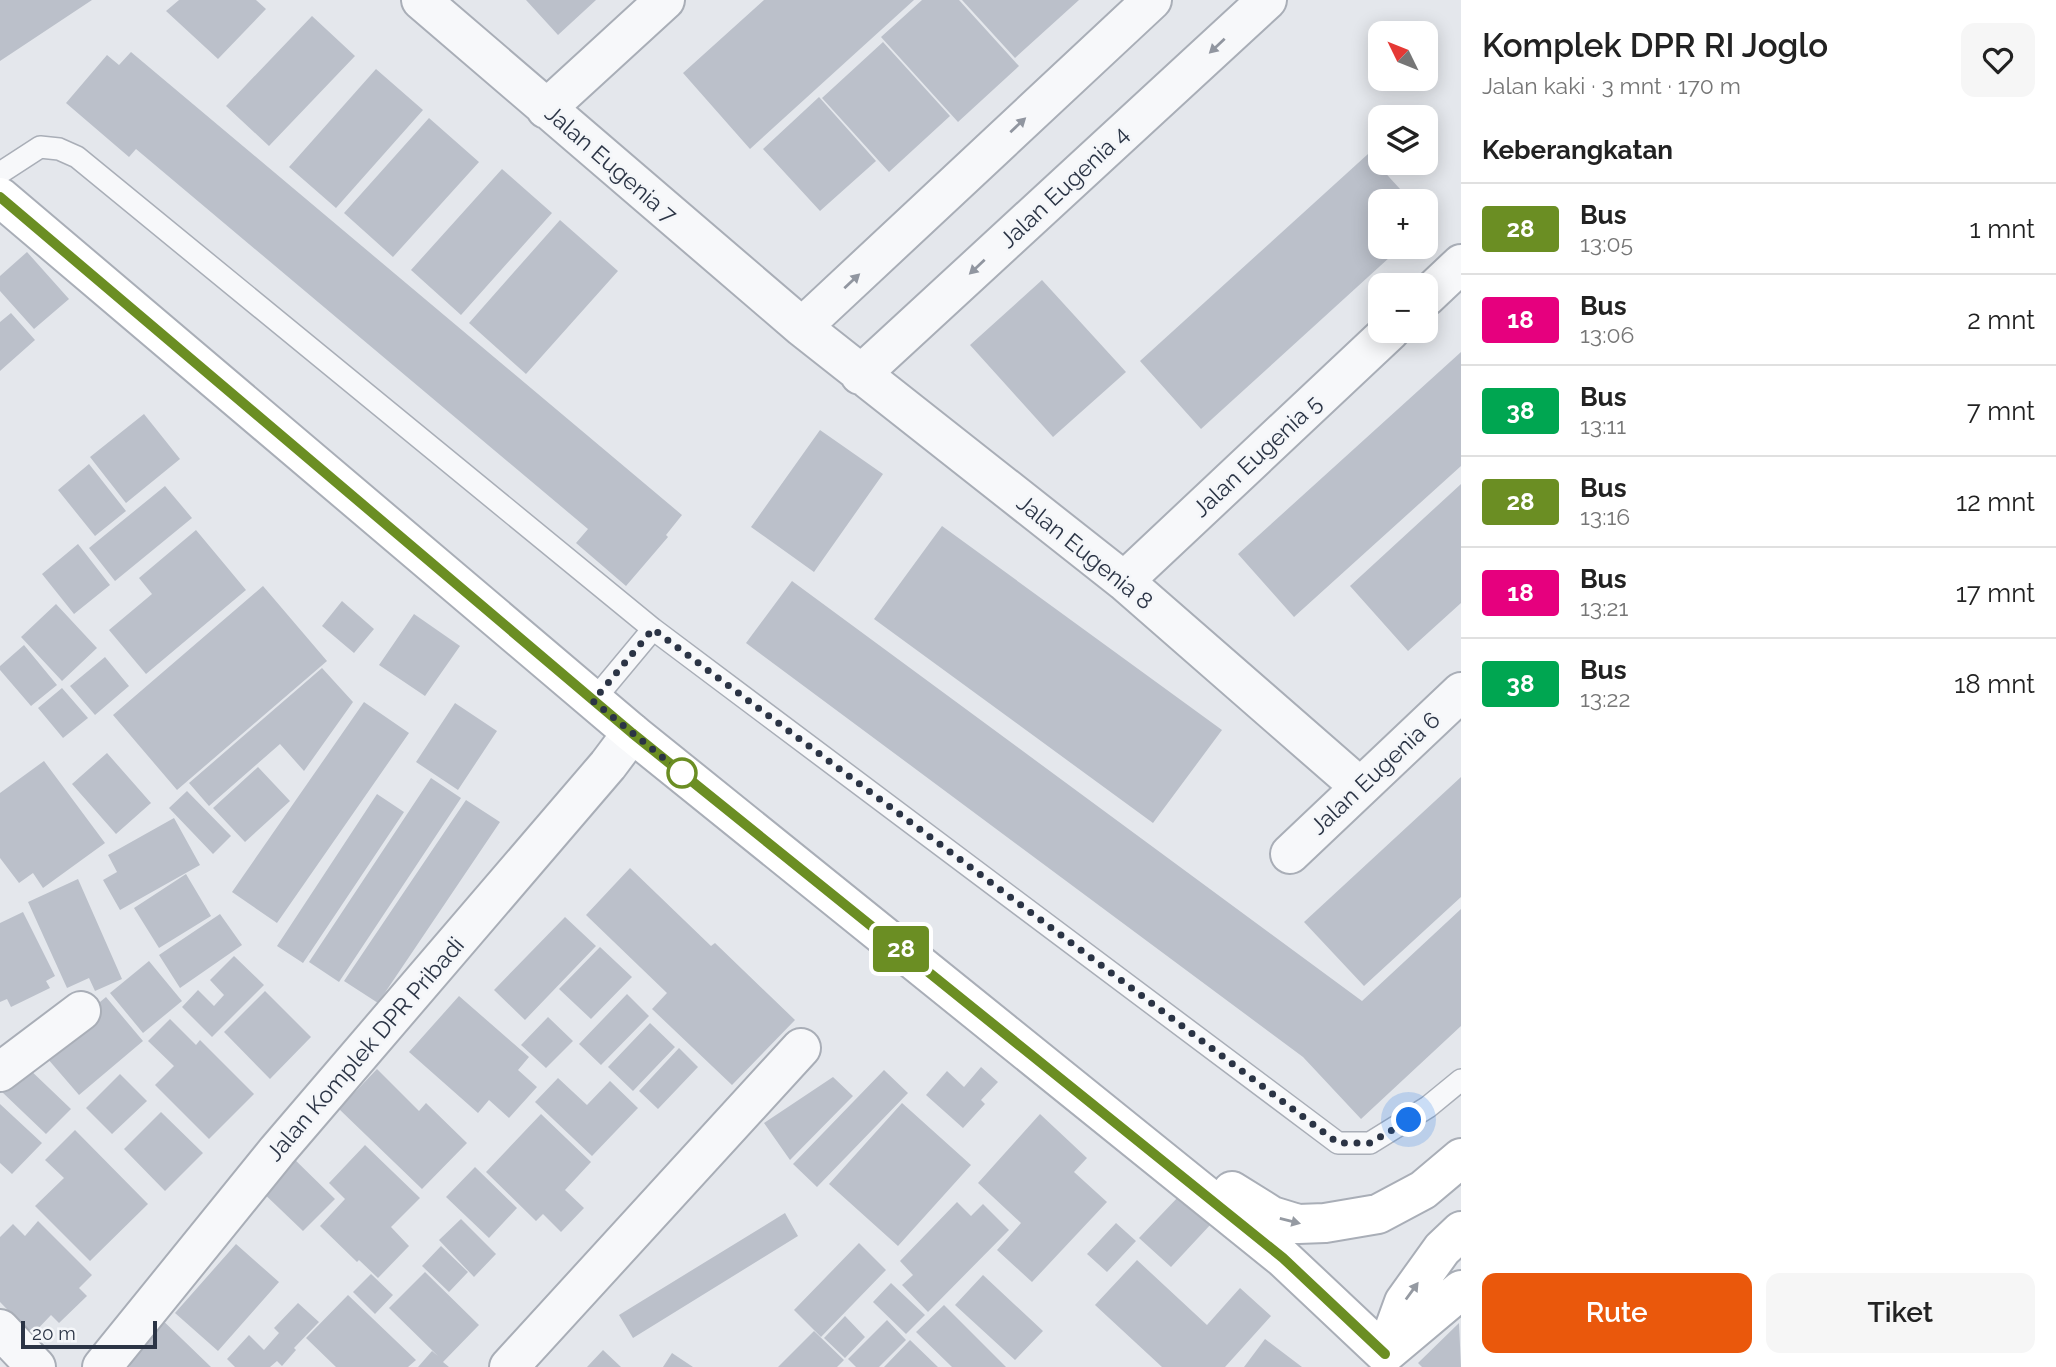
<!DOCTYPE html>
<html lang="id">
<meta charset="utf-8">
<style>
body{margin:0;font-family:Raleway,sans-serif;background:#f6f6f6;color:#222;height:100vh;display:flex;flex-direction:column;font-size:26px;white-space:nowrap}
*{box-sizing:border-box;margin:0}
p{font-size:23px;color:#767676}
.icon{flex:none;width:38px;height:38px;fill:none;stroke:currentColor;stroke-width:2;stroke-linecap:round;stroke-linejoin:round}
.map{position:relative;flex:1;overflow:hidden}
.details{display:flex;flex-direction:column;background:#fff;width:595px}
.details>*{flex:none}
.badge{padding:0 14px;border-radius:5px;font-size:24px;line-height:46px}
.needle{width:46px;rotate:313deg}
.controls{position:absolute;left:1368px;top:21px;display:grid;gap:14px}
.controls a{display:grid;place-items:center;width:70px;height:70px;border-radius:14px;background:#fff;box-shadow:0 4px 18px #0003;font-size:35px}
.scale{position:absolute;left:21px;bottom:18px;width:136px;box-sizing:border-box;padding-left:7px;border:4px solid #2b3445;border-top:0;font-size:19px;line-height:24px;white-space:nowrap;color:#2b3445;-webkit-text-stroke:5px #f4f6f9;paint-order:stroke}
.you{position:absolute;width:35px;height:35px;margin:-18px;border:5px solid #fff;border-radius:50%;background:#1a73e8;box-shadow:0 0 0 10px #1a73e833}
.map>.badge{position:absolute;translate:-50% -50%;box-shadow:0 0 0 4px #fff}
h2{padding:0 21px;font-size:26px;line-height:63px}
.round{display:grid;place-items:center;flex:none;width:74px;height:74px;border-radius:14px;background:#f6f6f6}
.headline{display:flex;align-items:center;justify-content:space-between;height:119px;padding:0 21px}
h1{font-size:33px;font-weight:600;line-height:52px}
.action{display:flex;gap:14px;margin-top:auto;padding:14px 21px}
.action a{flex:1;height:80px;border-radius:14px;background:#ea580c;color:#fff;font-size:28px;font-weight:600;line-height:80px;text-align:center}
.action a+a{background:#f6f6f6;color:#222}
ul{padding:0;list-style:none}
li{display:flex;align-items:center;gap:21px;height:91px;padding:0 21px;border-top:2px solid #e0e0e0}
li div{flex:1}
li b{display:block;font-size:26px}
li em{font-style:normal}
li .badge{min-width:77px;font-weight:700;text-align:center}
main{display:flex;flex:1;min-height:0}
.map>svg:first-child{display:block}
.building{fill:#bbc0ca}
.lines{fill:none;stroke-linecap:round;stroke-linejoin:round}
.service-casing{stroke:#a9aeb7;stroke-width:24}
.minor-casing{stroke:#a9aeb7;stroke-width:42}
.secondary-casing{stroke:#a9aeb7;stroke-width:42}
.service{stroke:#f7f8fa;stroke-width:21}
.minor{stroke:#f7f8fa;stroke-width:38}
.secondary{stroke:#fff;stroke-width:38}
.oneway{fill:#9196a0}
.oneway2{fill:#959aa2}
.line-casing{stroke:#fff;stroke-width:16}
.line{stroke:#6b8e23;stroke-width:10}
.walk{stroke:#2b3445;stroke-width:7;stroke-dasharray:0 12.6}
.stop-dot{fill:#fff;stroke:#6b8e23;stroke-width:3.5}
.labels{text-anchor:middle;stroke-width:5;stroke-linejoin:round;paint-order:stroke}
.street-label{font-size:23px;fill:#2b3445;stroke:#f4f6f9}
</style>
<main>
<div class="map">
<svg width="1461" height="1367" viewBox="0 0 1461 1367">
<rect width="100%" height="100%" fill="#e4e7ec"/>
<!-- building -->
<path class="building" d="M0 0H92L0 61Z
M179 0H256L266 9 218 59 166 11Z
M526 0H596L558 35Z
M764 0H914L750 149 683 73Z
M922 0H959L1019 66 958 122 881 37Z
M962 0H1079L1015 58Z
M312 16 355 56 269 146 226 106Z
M883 42 950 116 889 172 822 98Z
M131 52 682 515 666 535 668 537 626 586 576 543 588 529 136 149 129 157 66 103 107 55 119 65Z
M376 69 423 110 336 208 289 167Z
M819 97 876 161 820 211 763 149Z
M429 118 479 162 393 257 344 213Z
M1368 154 1411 201H1381V247H1401L1201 429 1140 361Z
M502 169 552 213 461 315 411 270Z
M560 220 618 271 526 374 469 323Z
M27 252 69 299 34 329 0 291V276Z
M1042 280 1126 372 1053 437 970 345Z
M11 313 35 340 0 371V322Z
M1461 352V466L1294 617 1238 554Z
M144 414 180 459 126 503 90 457Z
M820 430 883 474 814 572 751 527Z
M89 464 126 511 95 536 58 490Z
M1461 484V603L1408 651 1350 586Z
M165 486 192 518 115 581 89 548Z
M942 526 1222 730 1153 823 874 619Z
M196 530 246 590 146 674 109 630 152 594 139 578Z
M78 544 110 585 74 614 42 574Z
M792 581 1362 1001 1461 909V1026L1361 1119 1303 1057 746 643Z
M263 586 327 661 177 790 113 715Z
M342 601 374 629 354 653 322 626Z
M56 604 97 648 62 681 21 637Z
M414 614 460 646 425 696 379 665Z
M24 645 57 685 31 706 0 670V666Z
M105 657 129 686 95 715 70 686Z
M322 668 353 702 304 771 280 744 209 806 189 783Z
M62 688 88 718 63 738 38 708Z
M364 702 409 733 277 923 232 892Z
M455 703 497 731 458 790 416 762Z
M107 753 151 803 116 834 72 784Z
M44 761 105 843 43 888 33 873 19 883 0 858V793Z
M258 767 290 801 245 842 213 808Z
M1461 777V897L1364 986 1304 922Z
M431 778 461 798 339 982 309 962Z
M187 791 231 836 213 854 169 808Z
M377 794 404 812 303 963 277 946Z
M466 800 500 822 378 1003 344 981Z
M174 818 200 865 120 910 103 880 117 872 108 855Z
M630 868 711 946 715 943 795 1020 732 1085 652 1009 667 993 586 915Z
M186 874 211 916 159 948 134 908Z
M78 879 122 979 95 991 89 978 67 988 28 902Z
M23 912 55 976 46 981 50 988 11 1007 7 999 0 1002V923Z
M220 914 242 945 180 988 159 955Z
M565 917 596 946 525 1020 494 990Z
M600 947 632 977 591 1019 559 989Z
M234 956 264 985 212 1037 182 1007 198 990 214 1006 224 995 210 980Z
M149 961 182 1001 143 1033 110 993Z
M265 991 311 1037 270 1079 224 1032Z
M627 994 649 1016 601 1065 579 1044Z
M459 996 529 1057 518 1070 537 1087 509 1118 489 1100 478 1113 409 1052Z
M106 997 143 1041 79 1095 41 1051Z
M548 1017 573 1041 546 1068 521 1045Z
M170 1019 196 1045 200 1040 254 1094 209 1139 155 1085 174 1066 148 1041Z
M650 1023 675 1047 633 1091 608 1067Z
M679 1048 698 1067 658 1109 639 1091Z
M26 1066 71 1109 46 1134 1 1091Z
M981 1067 998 1082 981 1100 985 1104 963 1128 926 1095 947 1071 964 1087Z
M377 1069 419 1111 426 1103 467 1143 422 1189 339 1109Z
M884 1070 908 1093 817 1187 793 1164Z
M120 1074 147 1101 112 1134 86 1108Z
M833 1077 853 1096 790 1160 764 1123Z
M558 1078 587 1105 610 1081 638 1108 592 1156 535 1102Z
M902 1103 971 1165 898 1246 829 1184Z
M0 1104 42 1143 12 1174 0 1163Z
M161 1112 203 1153 165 1191 124 1149Z
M541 1114 591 1162 565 1190 584 1208 561 1232 543 1214 536 1221 486 1172Z
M1040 1114 1087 1158 1074 1172 1107 1202 1032 1282 997 1250 1021 1223 978 1183Z
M75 1130 148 1204 90 1261 35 1206 64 1178 45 1160Z
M365 1145 420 1198 391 1227 409 1246 378 1278 359 1260 357 1262 320 1226 345 1199 329 1183Z
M288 1153 335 1199 303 1231 256 1186Z
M475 1167 517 1208 489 1238 446 1197Z
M1180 1195 1211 1224 1171 1267 1139 1238Z
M957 1202 971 1216 983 1204 1009 1230 928 1312 902 1285 913 1275 900 1261Z
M785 1213 798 1236 633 1338 619 1315Z
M461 1219 496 1254 474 1277 439 1240Z
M38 1221 92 1275 79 1288 87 1296 59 1323 51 1315 32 1335 0 1302V1237L13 1224 25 1236Z
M1116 1223 1136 1241 1107 1272 1087 1254Z
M859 1243 886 1270 821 1337 794 1310Z
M236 1244 279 1282 218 1351 175 1313Z
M441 1246 468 1272 449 1292 422 1266Z
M1137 1260 1207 1325 1240 1288 1271 1316 1225 1367H1162L1095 1305Z
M425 1272 479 1325 443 1362 449 1367H418L432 1351 438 1356 389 1308Z
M371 1274 393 1295 375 1314 353 1292Z
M983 1275 1043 1331 1015 1360 955 1305Z
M891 1283 925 1315 906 1334 873 1302Z
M348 1295 416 1360 408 1367H336L306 1338Z
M298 1303 319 1322 294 1348 296 1350 282 1366 277 1361 270 1367H235L227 1359 249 1335 264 1350 279 1333 274 1328Z
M944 1305 1006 1367H952L916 1332Z
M154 1312 211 1367H130L115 1353Z
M845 1316 865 1337 845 1358 824 1338Z
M887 1320 906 1340 879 1367H856L848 1359Z
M1459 1323 1461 1367H1422L1418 1363Z
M814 1331 844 1360 837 1367H778Z
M1265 1339 1302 1367H1244Z
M910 1340 938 1367H884Z
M603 1350 621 1367H587Z
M672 1353 693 1367H663Z"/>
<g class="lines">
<!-- service casing -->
<g class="service-casing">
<path id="service" d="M0 173 40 147 59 149 77 157 653 629 1338 1143H1370L1428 1107 1461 1080
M593 701 653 629"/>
</g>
<!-- minor casing -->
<g class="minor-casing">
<path id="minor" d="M421 0 802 327 1124 581 1360 787
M546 109 665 0
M1426 297 1461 264
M802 327 1152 0
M860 375 1267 0
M1124 581 1390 331
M1290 854 1461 692
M0 1072 81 1011
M0 1329 36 1367
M102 1367 277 1151 608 765 632 733
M509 1367 801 1048"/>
</g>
<!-- secondary casing -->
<g class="secondary-casing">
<path id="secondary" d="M0 197 632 733 1283 1258 1385 1354
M1232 1191 1272 1216 1298 1224 1325 1223 1378 1214 1423 1190 1461 1158
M1386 1353 1461 1290
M1385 1354 1404 1302 1442 1249 1461 1231"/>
</g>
<!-- service -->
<use href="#service" class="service"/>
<!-- minor -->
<use href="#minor" class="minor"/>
<!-- secondary -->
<use href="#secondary" class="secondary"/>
</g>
<!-- one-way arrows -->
<defs><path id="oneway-solid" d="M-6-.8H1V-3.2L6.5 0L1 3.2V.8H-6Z" transform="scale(1.75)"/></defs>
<g class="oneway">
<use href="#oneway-solid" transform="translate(1217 46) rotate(137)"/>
<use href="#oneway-solid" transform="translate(1018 125) rotate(-43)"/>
<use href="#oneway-solid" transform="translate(977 267) rotate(137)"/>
<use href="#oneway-solid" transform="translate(852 281) rotate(-43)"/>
</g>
<g class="oneway2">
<use href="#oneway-solid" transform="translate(1290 1221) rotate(14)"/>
<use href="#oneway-solid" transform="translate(1412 1291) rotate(-54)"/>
</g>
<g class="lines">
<!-- line casing -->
<g class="line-casing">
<path id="line" d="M0 197 632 733 1283 1258 1385 1354"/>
</g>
<!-- line -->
<use href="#line" class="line"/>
<!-- walk -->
<path class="walk" d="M682 773 593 701 653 629 1338 1143H1370L1409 1120"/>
</g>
<!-- markers -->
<circle class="stop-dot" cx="682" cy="773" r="14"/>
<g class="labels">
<!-- street labels -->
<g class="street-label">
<text transform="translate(611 164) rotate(41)" y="8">Jalan Eugenia 7</text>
<text transform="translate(1064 187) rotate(-43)" y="8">Jalan Eugenia 4</text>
<text transform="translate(1257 456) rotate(-43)" y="8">Jalan Eugenia 5</text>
<text transform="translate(1085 552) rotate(39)" y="8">Jalan Eugenia 8</text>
<text transform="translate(1375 773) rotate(-43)" y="8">Jalan Eugenia 6</text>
<text transform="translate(365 1049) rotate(-49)" y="8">Jalan Komplek DPR Pribadi</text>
</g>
</g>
</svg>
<div class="controls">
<a><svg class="needle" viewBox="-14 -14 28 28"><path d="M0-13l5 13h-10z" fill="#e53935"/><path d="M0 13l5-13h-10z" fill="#767676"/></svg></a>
<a><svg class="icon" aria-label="layers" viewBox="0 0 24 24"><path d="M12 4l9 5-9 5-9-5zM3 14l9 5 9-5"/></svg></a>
<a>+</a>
<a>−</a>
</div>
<div class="scale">20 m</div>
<div class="you" style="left:1409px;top:1120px"></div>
<b class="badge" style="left:901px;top:949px;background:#6b8e23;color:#fff">28</b>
</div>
<section class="details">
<div class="headline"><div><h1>Komplek DPR RI Joglo</h1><p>Jalan kaki · 3 mnt · 170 m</p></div><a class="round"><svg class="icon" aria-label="heart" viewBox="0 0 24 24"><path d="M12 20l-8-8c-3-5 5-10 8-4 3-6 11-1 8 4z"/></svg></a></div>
<h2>Keberangkatan</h2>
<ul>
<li><span class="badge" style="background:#6b8e23;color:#fff">28</span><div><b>Bus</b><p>13:05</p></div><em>1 mnt</em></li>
<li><span class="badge" style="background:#e6007e;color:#fff">18</span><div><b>Bus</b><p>13:06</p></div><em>2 mnt</em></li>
<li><span class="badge" style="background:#00a651;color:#fff">38</span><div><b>Bus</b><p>13:11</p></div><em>7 mnt</em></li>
<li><span class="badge" style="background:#6b8e23;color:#fff">28</span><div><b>Bus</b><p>13:16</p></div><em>12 mnt</em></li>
<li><span class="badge" style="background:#e6007e;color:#fff">18</span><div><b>Bus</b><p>13:21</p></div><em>17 mnt</em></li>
<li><span class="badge" style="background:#00a651;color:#fff">38</span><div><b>Bus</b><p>13:22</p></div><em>18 mnt</em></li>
</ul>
<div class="action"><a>Rute</a><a>Tiket</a></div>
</section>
</main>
